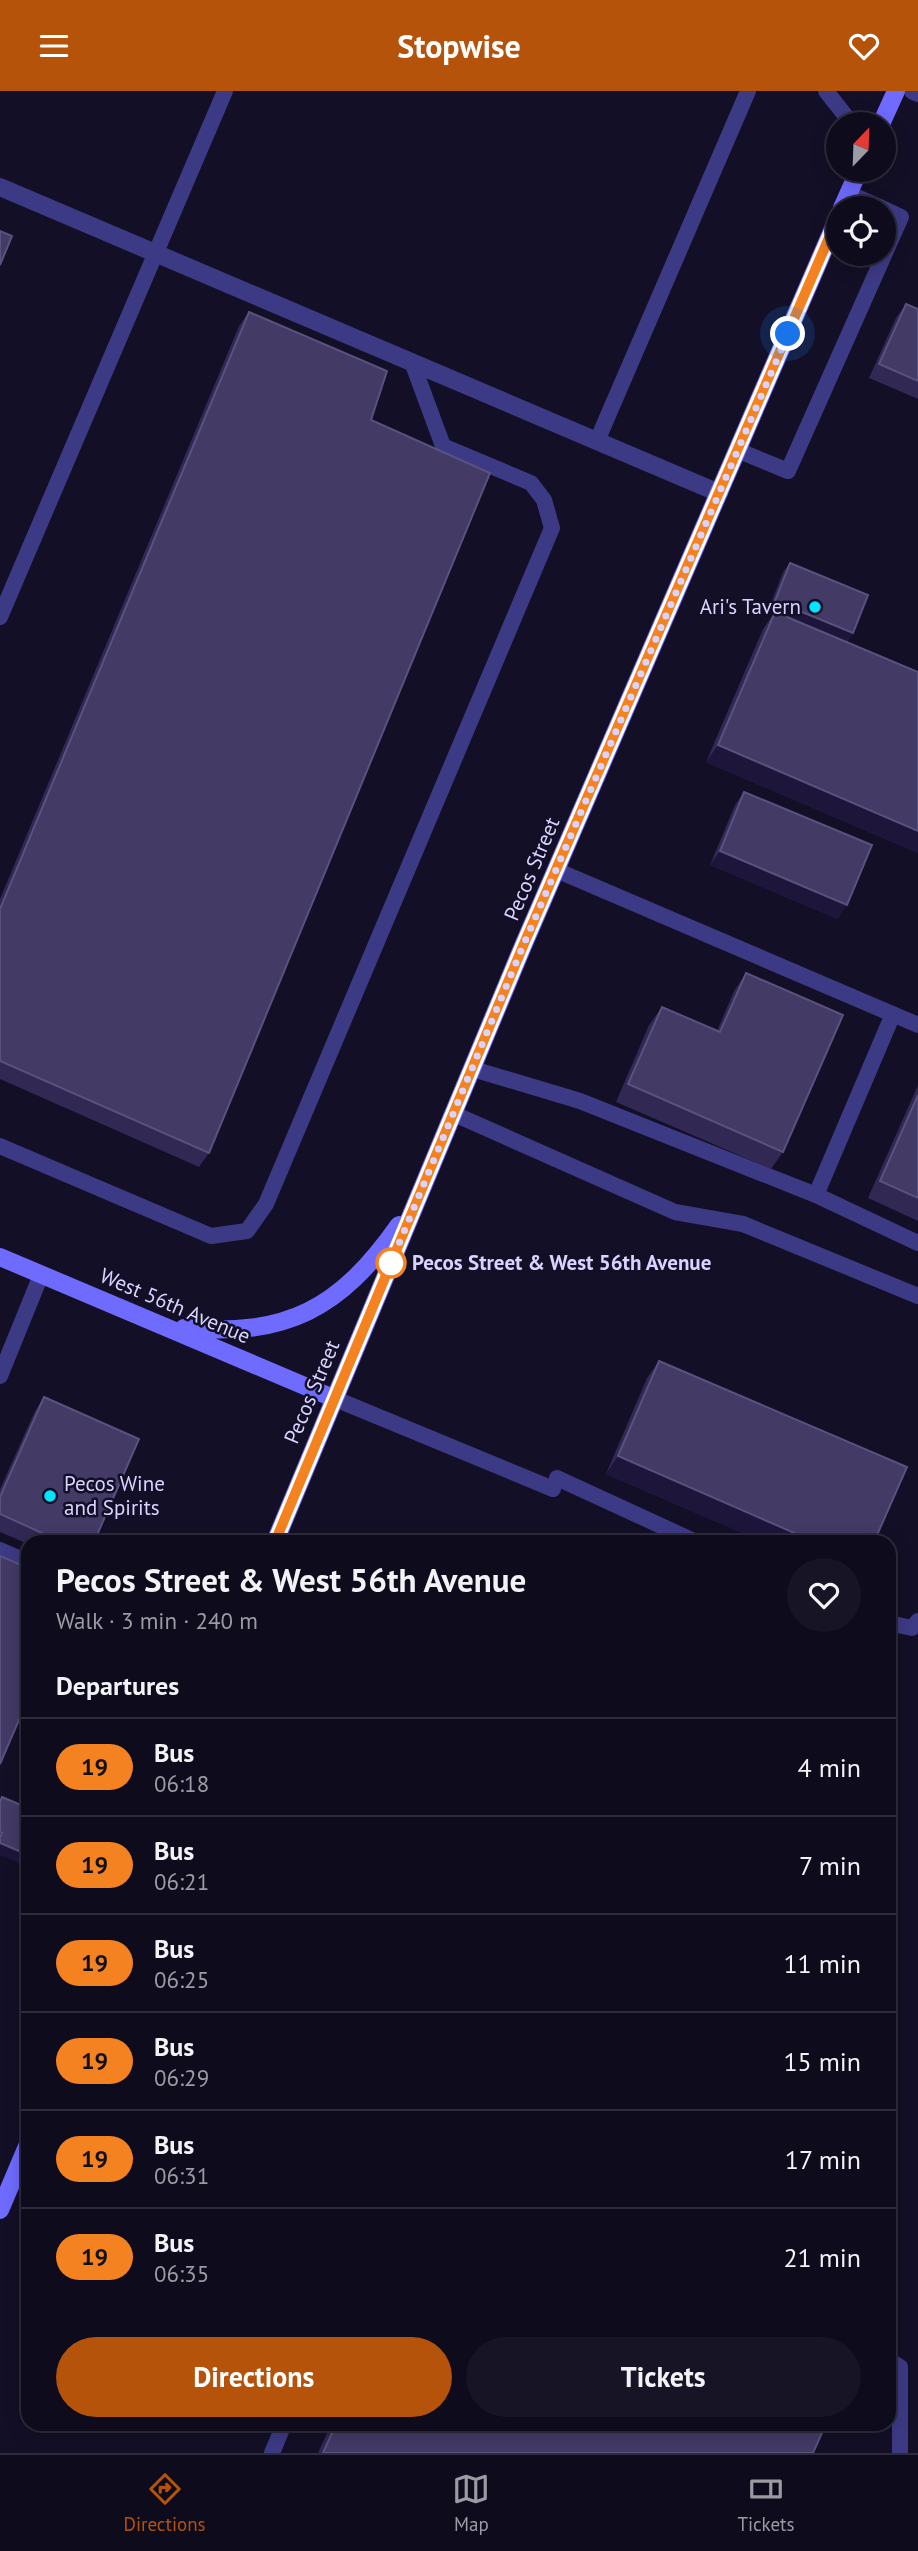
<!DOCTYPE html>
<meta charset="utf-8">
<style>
body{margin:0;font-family:"PT Sans",sans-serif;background:#171425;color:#f1f3f6;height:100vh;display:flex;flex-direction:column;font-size:26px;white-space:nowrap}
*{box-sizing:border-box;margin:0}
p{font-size:23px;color:#9b9ba3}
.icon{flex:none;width:38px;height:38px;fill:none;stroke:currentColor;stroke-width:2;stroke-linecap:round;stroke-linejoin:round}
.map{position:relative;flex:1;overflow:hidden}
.side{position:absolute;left:21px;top:1444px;width:875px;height:896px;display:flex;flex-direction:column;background:#0e0b1c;border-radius:21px;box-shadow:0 4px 18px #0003,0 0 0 2px #2e2b3b}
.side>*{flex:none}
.badge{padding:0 14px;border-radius:23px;font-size:24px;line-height:46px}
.needle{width:46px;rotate:23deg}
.tools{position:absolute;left:826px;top:21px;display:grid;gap:14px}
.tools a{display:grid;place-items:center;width:70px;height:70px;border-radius:50%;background:#0e0b1c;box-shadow:0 4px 18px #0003,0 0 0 2px #2e2b3b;font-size:35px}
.you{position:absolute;width:35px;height:35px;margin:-18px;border:5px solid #fff;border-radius:50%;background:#1a73e8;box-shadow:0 0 0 10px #1a73e833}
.map>.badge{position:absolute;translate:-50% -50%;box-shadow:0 0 0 4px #fff}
h2{padding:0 35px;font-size:26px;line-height:63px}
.round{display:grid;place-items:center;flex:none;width:74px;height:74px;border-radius:37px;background:#171425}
.summary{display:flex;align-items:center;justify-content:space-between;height:119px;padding:0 35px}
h1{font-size:33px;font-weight:700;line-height:52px}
.primary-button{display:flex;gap:14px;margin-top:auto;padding:14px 35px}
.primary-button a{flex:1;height:80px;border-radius:42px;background:#b45309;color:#fff;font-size:28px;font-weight:700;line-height:80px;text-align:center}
.primary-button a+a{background:#171425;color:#f1f3f6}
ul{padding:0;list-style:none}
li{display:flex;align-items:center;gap:21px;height:98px;padding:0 35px;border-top:2px solid #2e2b3b}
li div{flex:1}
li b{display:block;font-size:26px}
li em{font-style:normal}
li .badge{min-width:77px;font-weight:700;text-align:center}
header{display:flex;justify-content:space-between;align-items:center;height:91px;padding:0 35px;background:#b45309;color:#fff;font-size:32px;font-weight:700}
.tab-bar{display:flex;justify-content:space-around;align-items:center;height:98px;border-top:2px solid #2e2b3b;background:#0e0b1c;font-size:19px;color:#9b9ba3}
.tab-bar a{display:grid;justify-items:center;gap:4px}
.tab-bar .active{color:#b45309}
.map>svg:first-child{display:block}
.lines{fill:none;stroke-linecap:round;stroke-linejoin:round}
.lane{stroke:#3d3a85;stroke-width:16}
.street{stroke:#3d3a85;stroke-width:18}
.secondary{stroke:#6f6bff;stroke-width:18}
.wall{fill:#312854}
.shaded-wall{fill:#1d163a}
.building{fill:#433a66;stroke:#5a527e;stroke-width:2}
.line-casing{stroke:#fff;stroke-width:16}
.line{stroke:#f58220;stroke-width:10}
.walk{stroke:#d9d4ff;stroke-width:7;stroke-dasharray:0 12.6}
.poi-dot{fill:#00e5ff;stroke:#130f26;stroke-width:2.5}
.stop-dot{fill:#fff;stroke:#f58220;stroke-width:3.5}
.labels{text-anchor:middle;stroke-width:5;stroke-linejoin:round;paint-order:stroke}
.poi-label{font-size:21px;fill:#d9d4ff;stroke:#130f26;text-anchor:end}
.street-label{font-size:21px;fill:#d9d4ff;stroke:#130f26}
.stop-label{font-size:21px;font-weight:bold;fill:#d9d4ff;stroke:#130f26;text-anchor:start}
</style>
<header><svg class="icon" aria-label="menu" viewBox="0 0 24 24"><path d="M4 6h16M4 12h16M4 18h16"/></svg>Stopwise<svg class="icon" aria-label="heart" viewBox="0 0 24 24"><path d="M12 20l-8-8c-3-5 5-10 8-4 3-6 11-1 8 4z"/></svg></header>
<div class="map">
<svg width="918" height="2362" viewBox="0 0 918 2362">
<rect width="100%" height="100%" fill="#130f26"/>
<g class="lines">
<!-- lane -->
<path class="lane" d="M826 0 852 33
M848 102 882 117
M597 350 748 0
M737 359 788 380 901 126 884 118
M0 526 225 0
M556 779 918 934
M473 978 580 1010 816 1104 893 923
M454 1023 675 1121 743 1133 918 1205
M0 1055 211 1145 247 1140 266 1113 552 437 544 409 531 392 443 355 412 271
M816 1104 918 1152
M0 1285 41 1184
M333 1307 553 1398
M557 1387 696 1451
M0 1459 28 1471
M889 1532 912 1537 918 1530
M889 2269 900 2276V2362
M272 2362 284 2333"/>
<!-- street -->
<path class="street" d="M913 0 918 2
M0 96 719 402"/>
<!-- secondary -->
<path class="secondary" d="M881 33 896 0
M842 117 859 79
M0 1166 333 1307
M184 1237C287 1246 340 1218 399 1134
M275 1451 523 855 838 126
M0 2119 28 2053"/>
</g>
<!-- wall -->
<path class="wall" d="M906 213 918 218V308L869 287 896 227Z
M249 221 371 329 209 1062 199 1076 0 988V808L239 235Z
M790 472 853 542 847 551 918 581V762L706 671 763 538 774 522 768 520 783 481Z
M744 701 838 828 710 774 735 714Z
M746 882 783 1061 771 1078 616 1011 649 934 662 916 717 940 734 900Z
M918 994V1130L868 1107Z
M659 1270 874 1451H763L606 1383 647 1287Z
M44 1306 94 1451H28V1453L0 1441V1398L35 1320Z
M331 2333H711L726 2339 728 2333H826L813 2362H318Z"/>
<!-- shaded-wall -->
<path class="shaded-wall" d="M775 510 853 542 846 551 768 520Z
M718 654 918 740V762L706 671Z
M720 760 847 814 838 828 710 774Z
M618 1365 815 1451H763L606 1383Z
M0 1752 28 1764V1776L0 1764Z"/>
<!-- building -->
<path class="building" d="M0 140 12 145 0 174Z
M906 213 918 218V290L879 273Z
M249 221 387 280 371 329 490 382 209 1062 0 970V818Z
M790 472 868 504 853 542 775 510Z
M775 521 918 581V740L718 654Z
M744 701 872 754 847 814 720 760Z
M746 882 843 924 783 1061 628 993 662 916 720 941Z
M918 1004V1107L880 1090Z
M659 1270 907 1376 874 1451H815L618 1365Z
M44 1306 139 1348 94 1451H62L0 1423V1406Z
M0 1465 28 1477V1608L0 1673Z
M2 1706 28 1717V1764L0 1752V1746L2 1742 0 1741V1711Z
M336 2333H711L730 2341 733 2333H826L813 2362H323Z"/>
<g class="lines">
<!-- line casing -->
<g class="line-casing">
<path id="line" d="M275 1451 523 855 838 126"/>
</g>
<!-- line -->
<use href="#line" class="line"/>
<!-- walk -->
<path class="walk" d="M391 1172 388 1179 523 855 788 243"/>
</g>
<!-- markers -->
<g class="poi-dot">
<circle cx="815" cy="516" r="7"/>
<circle cx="50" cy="1405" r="7"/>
</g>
<circle class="stop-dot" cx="391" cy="1172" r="14"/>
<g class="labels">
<!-- poi labels -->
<g class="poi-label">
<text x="801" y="523">Ari's Tavern</text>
<text x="64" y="1400" text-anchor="start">Pecos Wine<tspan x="64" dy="24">and Spirits</tspan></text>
</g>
<!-- street labels -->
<g class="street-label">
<text transform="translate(532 778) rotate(-67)" y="7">Pecos Street</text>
<text transform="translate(175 1215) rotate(23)" y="7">West 56th Avenue</text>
<text transform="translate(312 1301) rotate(-67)" y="7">Pecos Street</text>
</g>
<!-- stop labels -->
<g class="stop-label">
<text x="412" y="1179">Pecos Street &amp; West 56th Avenue</text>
</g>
</g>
</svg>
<div class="tools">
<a><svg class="needle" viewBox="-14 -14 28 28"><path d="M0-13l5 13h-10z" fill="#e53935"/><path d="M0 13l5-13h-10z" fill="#9b9ba3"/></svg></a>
<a><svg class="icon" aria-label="locate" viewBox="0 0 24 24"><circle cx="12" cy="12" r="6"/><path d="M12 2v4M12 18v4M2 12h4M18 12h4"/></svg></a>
</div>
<div class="you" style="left:788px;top:243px"></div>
<section class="side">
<div class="summary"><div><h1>Pecos Street &amp; West 56th Avenue</h1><p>Walk · 3 min · 240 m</p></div><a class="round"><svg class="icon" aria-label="heart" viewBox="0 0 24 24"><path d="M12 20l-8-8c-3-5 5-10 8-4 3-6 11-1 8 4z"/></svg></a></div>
<h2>Departures</h2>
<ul>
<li><span class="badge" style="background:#f58220;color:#111">19</span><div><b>Bus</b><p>06:18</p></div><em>4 min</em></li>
<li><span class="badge" style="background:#f58220;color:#111">19</span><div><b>Bus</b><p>06:21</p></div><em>7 min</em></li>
<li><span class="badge" style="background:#f58220;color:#111">19</span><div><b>Bus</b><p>06:25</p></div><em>11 min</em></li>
<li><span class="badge" style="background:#f58220;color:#111">19</span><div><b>Bus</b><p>06:29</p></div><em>15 min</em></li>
<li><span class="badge" style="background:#f58220;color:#111">19</span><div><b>Bus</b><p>06:31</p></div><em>17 min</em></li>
<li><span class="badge" style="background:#f58220;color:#111">19</span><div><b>Bus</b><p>06:35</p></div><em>21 min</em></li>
</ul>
<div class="primary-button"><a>Directions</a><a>Tickets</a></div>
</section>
</div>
<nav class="tab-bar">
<a class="active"><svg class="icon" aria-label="directions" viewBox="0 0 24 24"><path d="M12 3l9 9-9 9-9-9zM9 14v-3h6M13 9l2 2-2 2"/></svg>Directions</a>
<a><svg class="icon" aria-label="map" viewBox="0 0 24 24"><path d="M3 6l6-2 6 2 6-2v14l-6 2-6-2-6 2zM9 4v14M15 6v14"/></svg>Map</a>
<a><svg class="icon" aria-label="tickets" viewBox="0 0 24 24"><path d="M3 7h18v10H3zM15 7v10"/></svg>Tickets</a>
</nav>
